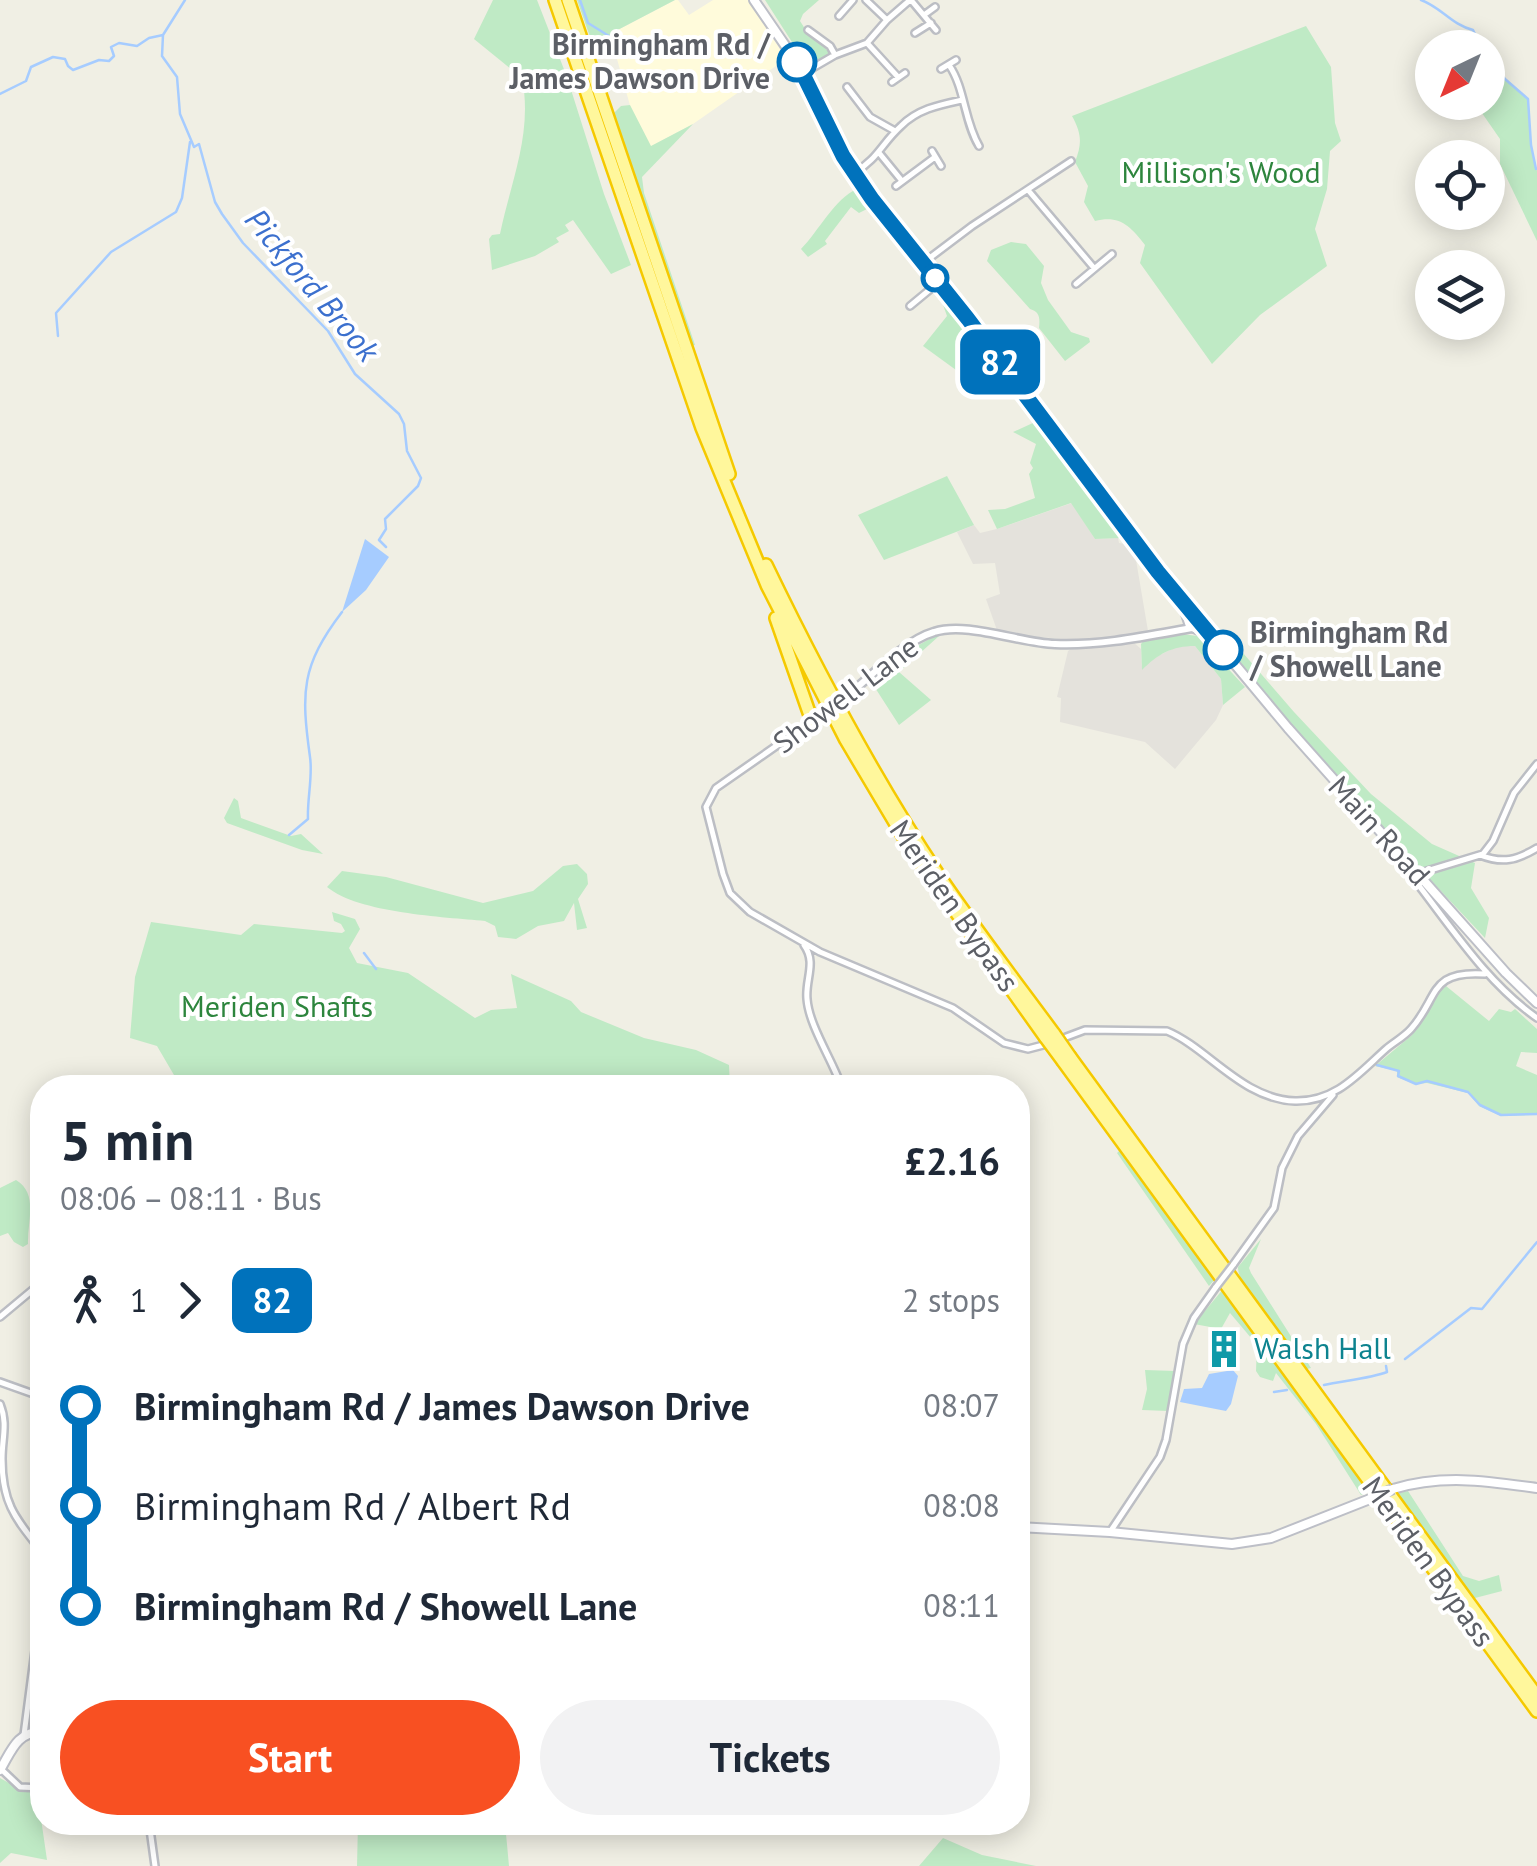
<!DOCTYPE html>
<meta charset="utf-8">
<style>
body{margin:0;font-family:"PT Sans",sans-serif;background:#f2f2f3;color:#1f2937;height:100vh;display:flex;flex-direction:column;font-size:38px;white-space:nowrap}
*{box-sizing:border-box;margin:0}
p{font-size:32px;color:#747a83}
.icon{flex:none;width:55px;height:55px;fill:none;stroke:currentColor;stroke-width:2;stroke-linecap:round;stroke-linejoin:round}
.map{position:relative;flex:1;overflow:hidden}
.details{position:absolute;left:30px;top:1075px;width:1000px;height:760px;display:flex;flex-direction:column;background:#fff;border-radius:40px;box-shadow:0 5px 25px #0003}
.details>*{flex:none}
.badge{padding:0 20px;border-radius:15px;font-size:35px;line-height:65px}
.needle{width:65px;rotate:223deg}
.fabs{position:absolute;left:1415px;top:30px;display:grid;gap:20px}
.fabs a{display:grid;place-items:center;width:90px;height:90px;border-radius:50%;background:#fff;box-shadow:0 5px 25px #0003;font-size:50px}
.map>.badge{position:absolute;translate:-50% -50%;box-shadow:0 0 0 5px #fff}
.legs{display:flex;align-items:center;gap:15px;height:110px;padding:0 30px;font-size:32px}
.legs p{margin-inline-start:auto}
.overview{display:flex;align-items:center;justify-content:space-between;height:170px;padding:0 30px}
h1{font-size:55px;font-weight:600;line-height:75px}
.button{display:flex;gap:20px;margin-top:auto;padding:20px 30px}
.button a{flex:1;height:115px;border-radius:60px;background:#f85022;color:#fff;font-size:40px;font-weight:600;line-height:115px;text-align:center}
.button a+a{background:#f2f2f3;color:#1f2937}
ul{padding:0 30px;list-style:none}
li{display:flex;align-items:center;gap:35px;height:100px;font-size:38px}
li i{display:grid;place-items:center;width:15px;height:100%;margin:0 12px;background:currentColor}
li i::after{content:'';width:25px;height:25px;margin:-12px;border:8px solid;border-radius:50%;background:#fff}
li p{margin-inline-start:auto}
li:first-child i{background:linear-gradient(#0000 50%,currentColor 0)}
li:last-child i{background:linear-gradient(currentColor 50%,#0000 0)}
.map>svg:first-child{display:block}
.commercial{fill:#fffbdb}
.industrial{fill:#e4e2dc}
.green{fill:#bfeac5}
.water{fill:#a6ccff}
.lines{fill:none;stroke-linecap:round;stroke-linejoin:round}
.stream{stroke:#a6ccff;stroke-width:2.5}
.minor-casing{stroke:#bcbec4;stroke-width:10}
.tertiary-casing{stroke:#bcbec4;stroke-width:11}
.secondary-casing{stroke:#bdbfc7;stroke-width:12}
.trunk-casing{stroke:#f5c900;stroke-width:16}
.minor{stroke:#fff;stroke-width:5}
.tertiary{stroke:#fff;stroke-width:6}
.secondary{stroke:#fff;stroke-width:8}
.trunk{stroke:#fff79c;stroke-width:11}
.minor-bridge-casing{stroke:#bcbec4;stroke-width:10;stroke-linecap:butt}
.tertiary-bridge-casing{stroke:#bcbec4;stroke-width:11;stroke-linecap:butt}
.secondary-bridge-casing{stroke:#bdbfc7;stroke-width:12;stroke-linecap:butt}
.trunk-bridge-casing{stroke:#f5c900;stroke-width:16;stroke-linecap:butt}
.minor-bridge{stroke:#fff;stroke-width:5}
.tertiary-bridge{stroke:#fff;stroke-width:6}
.secondary-bridge{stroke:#fff;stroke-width:8}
.trunk-bridge{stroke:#fff79c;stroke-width:11}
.line-1-casing{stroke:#fff;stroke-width:22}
.line-1{stroke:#0072bc;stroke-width:15}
.stop-1-dot{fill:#fff;stroke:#0072bc;stroke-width:5}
.labels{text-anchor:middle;stroke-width:8;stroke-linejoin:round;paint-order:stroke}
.stop-label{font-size:30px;font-weight:bold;fill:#5c5f66;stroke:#fff;text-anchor:end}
.park-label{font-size:30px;fill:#2d853d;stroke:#fff}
.street-label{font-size:30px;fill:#5c5f66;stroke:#fff}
.culture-label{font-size:30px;fill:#0d838f;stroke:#fff;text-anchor:start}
.water-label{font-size:32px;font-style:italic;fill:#3c70ce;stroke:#fff}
</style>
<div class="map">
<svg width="1537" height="1866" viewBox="0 0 1537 1866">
<rect width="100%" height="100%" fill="#f0efe4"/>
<!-- commercial -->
<path class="commercial" d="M675 0H678L689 15 713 0H749L786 59 693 124 650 147 631 109 610 34Z"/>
<!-- industrial -->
<path class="industrial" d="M1072 503 1095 539 1118 538 1119 543 1125 544 1135 554 1148 631 1082 641 998 633 986 599 1000 594 995 563 973 564 957 532 974 525 980 533 997 529Z
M1132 641 1141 649 1142 669 1152 659 1178 646H1195L1221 679 1223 705 1216 720 1175 769 1145 742 1060 722 1061 698 1057 697 1068 651 1072 648Z"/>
<!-- green -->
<path class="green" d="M493 0H537L567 77 604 194 631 265 611 274 573 220 565 225 569 231 556 238 559 242 535 256 492 270 489 239 492 235 500 234C511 181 533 133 522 78L474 39Z
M577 0H675L610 34 612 43 594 48Z
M765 0H819L803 14 800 21 809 35 831 53 808 67Z
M1306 26 1331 67 1335 123 1341 141 1330 151 1327 189 1315 229 1327 266 1260 315 1212 364 1140 263 1145 245C1130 226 1120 215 1095 221L1084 202 1088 186 1075 162C1082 144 1082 134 1072 116Z
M1488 57 1505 79 1528 99 1531 145 1537 171V241L1500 164V139L1475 103 1488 102Z
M630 105 651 146 693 124 642 177 644 193 695 345 689 346 613 114 621 106Z
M857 189 871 207 859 213 851 207 825 241 827 244 808 257 801 249C818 232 835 198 857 189Z
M1011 242 1026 244 1044 266 1041 283 1048 300 1071 332 1089 338 1090 342 1065 361 1039 328C1040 318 1040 312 1030 309L987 261 991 250Z
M937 288 984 353 956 370 923 346 947 316Z
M1035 422 1123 533 1121 538 1095 539 1071 503 997 529 988 510 1005 509 1035 498 1029 474 1033 468 1030 463 1036 444 1013 432Z
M947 476 974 525 884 560 858 515Z
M1181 634 1198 636 1245 687 1223 705 1221 679 1195 646C1172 646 1158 654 1142 670L1141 644 1144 640Z
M935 636H939L899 672 931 700 899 725 872 683 908 651Z
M1230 638 1294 712 1371 794 1432 844 1475 863 1471 888 1489 918 1485 938C1419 868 1354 798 1291 726 1272 704 1233 667 1227 640Z
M234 798 238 801 241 818 291 836 301 834 323 854 302 850 227 823 224 818Z
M577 864 587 874 588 884 578 899 587 928 577 930 574 903 564 921 538 926 516 939 498 937 495 926 485 921C444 917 358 913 327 887L342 871 386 877 483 903 533 891 563 866Z
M332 912 355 919 360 929 349 948 357 963 408 973 475 1018 491 1010 517 1008 511 974 571 1001 581 1012 644 1038 696 1050 729 1065 730 1087H181L157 1046 130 1038 135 977 151 922 241 935 254 924 342 933 345 931 341 924 334 921Z
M1446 986 1489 1021 1499 1009 1511 1012 1515 1009 1537 1029V1053L1521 1052 1516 1066 1537 1075V1115L1501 1116 1479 1106 1468 1093 1427 1083 1415 1084 1397 1077V1071L1375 1066 1412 1035 1434 997Z
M1120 1150 1216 1278 1209 1286 1117 1153Z
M16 1180C39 1194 27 1222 28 1244L23 1247 14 1242 8 1233 0 1236V1188Z
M1261 1239 1249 1268 1251 1273 1311 1368 1307 1369C1290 1351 1237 1288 1238 1267Z
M1224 1288 1372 1491 1361 1495 1316 1424 1276 1373 1273 1381 1260 1377 1256 1371 1257 1345 1230 1313 1221 1329 1194 1324Z
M1145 1370 1176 1371 1168 1411 1142 1410 1147 1389Z
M1408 1491 1463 1576 1479 1581 1499 1575 1502 1591 1475 1598 1464 1588 1395 1494Z
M0 1778 18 1788 37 1791 47 1860 11 1853 0 1863Z
M358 1823H505L509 1866H357Z
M943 1838 982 1855 1036 1866H919Z"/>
<!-- water -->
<path class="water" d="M365 539 389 557 366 590 342 612Z
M1233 1370 1238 1376 1231 1404 1226 1411 1180 1402 1184 1389 1202 1388 1209 1374Z"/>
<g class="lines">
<!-- stream -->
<path class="stream" d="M580 0 588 23 609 36
M1421 0C1441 7 1452 25 1473 30L1482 48
M163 35 162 56 177 77 180 114 194 147 199 144 215 202 222 214 243 243 328 331 355 374 399 414 404 424 407 451 421 478 418 486 385 519 386 529 379 540 386 547
M1488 57 1505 79 1528 99 1531 145 1536 169
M0 94 26 81 31 67 53 57 65 59 68 66 73 70 99 60 109 61 114 56 111 47 119 43 137 46 149 38 163 35 185 0
M58 336 56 313 111 252 176 212 182 198 190 142
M289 835 308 819C307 799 313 776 310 757 301 692 301 666 342 612
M364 953 376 969
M1377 1065 1399 1071 1398 1076 1416 1084 1427 1081 1468 1092 1480 1105 1501 1115 1537 1114
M1405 1359 1471 1308 1482 1309 1537 1242
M1324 1385C1342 1381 1372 1378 1387 1372L1386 1366
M1274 1392 1287 1390"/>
<!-- minor casing -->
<g class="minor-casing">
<path id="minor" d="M866 0 887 20
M911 0 936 30
M924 15 935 7
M839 16 853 0
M808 30 830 46 835 55
M915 33 931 23
M867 43 898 77
M949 65C965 88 964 121 979 146
M941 69 956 60
M804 73 835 55 867 43 887 20 910 0
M892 82 905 73
M847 87 870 117 895 131
M932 151 941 166
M880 154 902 181
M854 173C878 159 882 143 901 126 918 109 939 105 962 100
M896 186 935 157
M1028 190 1094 268
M923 263 972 226 1071 161
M1076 284 1112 254
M910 306 939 282
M812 721 716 788 706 807 723 874 730 893 750 912 820 952 953 1008 1004 1043 1028 1049 1051 1043
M1480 855C1503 864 1517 860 1537 848
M1414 870 1413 878C1452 928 1486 982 1537 1018
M1417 874 1483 854 1493 841 1514 793 1537 764
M804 945C817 963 805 979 807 999 809 1026 833 1061 842 1088
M1061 1039 1085 1030 1167 1031C1208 1048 1242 1099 1295 1101 1336 1102 1359 1073 1386 1049 1394 1042 1404 1037 1411 1029 1439 998 1428 970 1485 974
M1233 1265 1274 1208 1282 1168 1298 1136 1333 1095
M0 1317 42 1282
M0 1382 42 1397
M0 1404C8 1424 2 1438 2 1459 2 1504 16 1519 42 1552
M1110 1532 1160 1457 1166 1440 1183 1344 1194 1318 1216 1287
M24 1735 42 1597
M1 1769 20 1787 42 1788
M149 1822 155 1866"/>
</g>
<!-- tertiary casing -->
<g class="tertiary-casing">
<path id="tertiary" d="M842 700C868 680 903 641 934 632 967 621 1019 643 1055 644 1100 646 1147 636 1192 628"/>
</g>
<!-- secondary casing -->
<g class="secondary-casing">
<path id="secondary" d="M754 0 804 73 843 156 872 199 968 319 1158 572 1288 728 1506 973 1537 1003
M1184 608 1190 626 1205 633
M1393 1489C1443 1474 1487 1481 1537 1488
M1018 1527 1110 1532 1232 1544 1271 1538 1370 1499
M0 1770C12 1750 16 1733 42 1731"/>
</g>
<!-- trunk casing -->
<g class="trunk-casing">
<path id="trunk" d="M555 0 702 428 767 585 846 740 909 846 1046 1038
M568 0 729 474
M766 565C817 671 872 775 937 873 974 928 1015 981 1054 1034
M776 618 812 721
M1070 1057 1537 1696
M1063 1061 1537 1711"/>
</g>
<!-- minor -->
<use href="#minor" class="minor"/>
<!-- tertiary -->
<use href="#tertiary" class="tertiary"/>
<!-- secondary -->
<use href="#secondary" class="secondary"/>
<!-- trunk -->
<use href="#trunk" class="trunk"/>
<!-- minor-bridge casing -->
<g class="minor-bridge-casing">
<path id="minor-bridge" d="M1216 1287 1233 1265"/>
</g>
<!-- tertiary-bridge casing -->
<g class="tertiary-bridge-casing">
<path id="tertiary-bridge" d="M821 715 842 700"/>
</g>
<!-- secondary-bridge casing -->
<g class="secondary-bridge-casing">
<path id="secondary-bridge" d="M1370 1499 1393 1489"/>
</g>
<!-- trunk-bridge casing -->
<g class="trunk-bridge-casing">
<path id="trunk-bridge" d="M1054 1034 1070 1057
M1046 1038 1063 1061"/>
</g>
<!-- minor-bridge -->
<use href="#minor-bridge" class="minor-bridge"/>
<!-- tertiary-bridge -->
<use href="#tertiary-bridge" class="tertiary-bridge"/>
<!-- secondary-bridge -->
<use href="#secondary-bridge" class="secondary-bridge"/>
<!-- trunk-bridge -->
<use href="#trunk-bridge" class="trunk-bridge"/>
</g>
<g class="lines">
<!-- line-1 casing -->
<g class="line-1-casing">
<path id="line-1" d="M797 62 843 156 872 199 968 319 1158 572 1223 650"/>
</g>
<!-- line-1 -->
<use href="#line-1" class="line-1"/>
</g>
<!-- icons -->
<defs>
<g id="building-bare" transform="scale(3)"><path d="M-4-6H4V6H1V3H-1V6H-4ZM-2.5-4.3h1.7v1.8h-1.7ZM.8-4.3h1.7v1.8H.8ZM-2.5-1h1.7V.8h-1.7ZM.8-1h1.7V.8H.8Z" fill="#0f9aa8" stroke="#fff" stroke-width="2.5" paint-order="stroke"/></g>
</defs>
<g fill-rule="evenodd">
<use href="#building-bare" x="1224" y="1349"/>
</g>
<!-- markers -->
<g class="stop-1-dot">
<circle cx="797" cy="62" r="18"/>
<circle cx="935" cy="278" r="12"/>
<circle cx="1223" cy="650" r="18"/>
</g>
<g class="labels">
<!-- stop labels -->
<g class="stop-label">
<text x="770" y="55">Birmingham Rd /<tspan x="770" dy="34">James Dawson Drive</tspan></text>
<text x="1250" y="643" text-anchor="start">Birmingham Rd<tspan x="1250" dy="34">/ Showell Lane</tspan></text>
</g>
<!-- park labels -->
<g class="park-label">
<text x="1221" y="183">Millison's Wood</text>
<text x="277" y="1017">Meriden Shafts</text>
</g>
<!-- street labels -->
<g class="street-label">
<text transform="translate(846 695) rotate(-37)" y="10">Showell Lane</text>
<text transform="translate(1379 831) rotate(48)" y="10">Main Road</text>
<text transform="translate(954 906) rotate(55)" y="10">Meriden Bypass</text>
<text transform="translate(1428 1562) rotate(54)" y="10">Meriden Bypass</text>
</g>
<!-- culture labels -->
<g class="culture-label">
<text x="1254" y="1359">Walsh Hall</text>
</g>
<!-- water labels -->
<g class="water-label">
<text transform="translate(312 285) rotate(50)" y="11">Pickford Brook</text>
</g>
</g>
</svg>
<div class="fabs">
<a><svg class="needle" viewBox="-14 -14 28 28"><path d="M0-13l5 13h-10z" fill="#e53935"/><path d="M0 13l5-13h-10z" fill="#747a83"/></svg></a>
<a><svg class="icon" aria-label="locate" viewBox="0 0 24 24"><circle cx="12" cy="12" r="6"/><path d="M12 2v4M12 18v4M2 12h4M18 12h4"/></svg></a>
<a><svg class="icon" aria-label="layers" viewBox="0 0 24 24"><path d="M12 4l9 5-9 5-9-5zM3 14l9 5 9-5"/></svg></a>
</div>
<b class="badge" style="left:1000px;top:362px;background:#0072bc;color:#fff">82</b>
<section class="details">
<div class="overview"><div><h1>5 min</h1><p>08:06 – 08:11 · Bus</p></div><b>£2.16</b></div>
<div class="legs"><svg class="icon" aria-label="walk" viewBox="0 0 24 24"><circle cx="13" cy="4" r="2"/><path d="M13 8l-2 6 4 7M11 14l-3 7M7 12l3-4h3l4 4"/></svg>1<svg class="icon" aria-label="forward" viewBox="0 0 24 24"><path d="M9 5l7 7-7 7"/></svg><b class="badge" style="background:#0072bc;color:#fff">82</b><p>2 stops</p></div>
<ul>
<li><i style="color:#0072bc"></i><b>Birmingham Rd / James Dawson Drive</b><p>08:07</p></li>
<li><i style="color:#0072bc"></i><span>Birmingham Rd / Albert Rd</span><p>08:08</p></li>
<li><i style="color:#0072bc"></i><b>Birmingham Rd / Showell Lane</b><p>08:11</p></li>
</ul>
<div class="button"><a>Start</a><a>Tickets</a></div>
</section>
</div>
